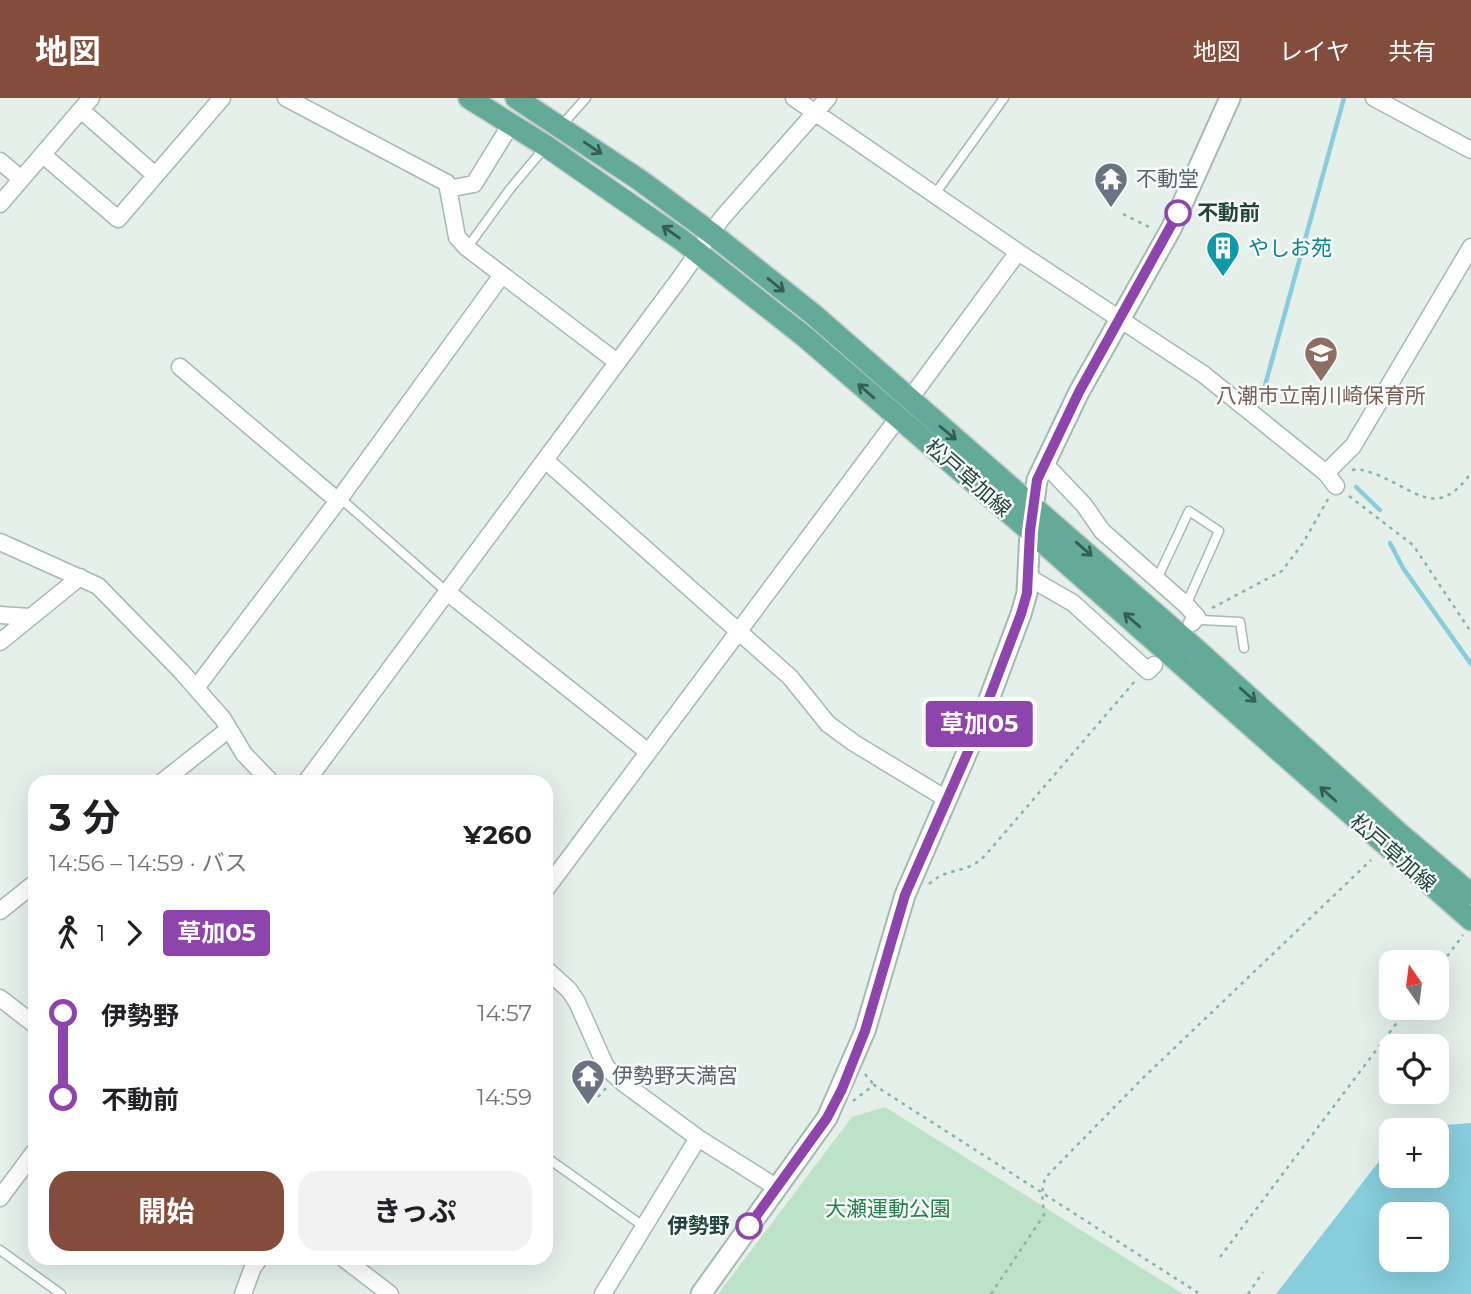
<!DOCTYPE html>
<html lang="ja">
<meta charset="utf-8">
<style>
body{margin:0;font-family:Montserrat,"Noto Sans JP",sans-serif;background:#f2f2f2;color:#202124;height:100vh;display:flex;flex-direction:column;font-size:26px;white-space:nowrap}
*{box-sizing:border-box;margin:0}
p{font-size:23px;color:#757577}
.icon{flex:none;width:38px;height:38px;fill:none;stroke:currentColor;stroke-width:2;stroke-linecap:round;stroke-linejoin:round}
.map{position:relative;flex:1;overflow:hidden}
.details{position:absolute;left:28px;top:677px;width:525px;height:490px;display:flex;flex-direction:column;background:#fff;border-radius:21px;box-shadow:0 7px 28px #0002}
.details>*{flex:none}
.badge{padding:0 14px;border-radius:5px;font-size:24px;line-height:46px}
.needle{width:46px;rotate:346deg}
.fabs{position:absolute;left:1379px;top:852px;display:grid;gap:14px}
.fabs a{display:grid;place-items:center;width:70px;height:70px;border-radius:14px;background:#fff;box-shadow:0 7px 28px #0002;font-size:35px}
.map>.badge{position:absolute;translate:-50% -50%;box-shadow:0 0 0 4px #fff}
.legs{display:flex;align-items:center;gap:10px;height:77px;padding:0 21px;font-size:23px}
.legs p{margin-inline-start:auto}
.headline{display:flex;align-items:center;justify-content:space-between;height:119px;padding:0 21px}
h1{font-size:38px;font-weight:700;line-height:52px}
.cta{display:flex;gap:14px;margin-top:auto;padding:14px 21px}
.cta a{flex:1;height:80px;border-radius:21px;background:#844c3a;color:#fff;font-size:28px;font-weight:700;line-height:80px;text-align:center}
.cta a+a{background:#f2f2f2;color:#202124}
ul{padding:0 21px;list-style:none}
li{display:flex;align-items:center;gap:24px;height:84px;font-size:26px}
li i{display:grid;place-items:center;width:10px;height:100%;margin:0 9px;background:currentColor}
li i::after{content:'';width:18px;height:18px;margin:-9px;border:5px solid;border-radius:50%;background:#fff}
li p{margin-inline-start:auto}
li:first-child i{background:linear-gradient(#0000 50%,currentColor 0)}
li:last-child i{background:linear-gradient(currentColor 50%,#0000 0)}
header{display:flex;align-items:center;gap:42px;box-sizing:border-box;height:98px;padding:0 35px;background:#844c3a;color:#fff}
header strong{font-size:33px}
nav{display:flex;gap:38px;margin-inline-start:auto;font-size:24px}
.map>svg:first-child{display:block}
.green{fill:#bce3c7}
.water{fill:#87cddb;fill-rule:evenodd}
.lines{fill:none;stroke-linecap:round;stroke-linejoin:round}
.stream{stroke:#87cddb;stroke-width:4.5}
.service-casing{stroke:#a6b9b3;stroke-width:11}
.minor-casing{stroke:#a6b9b3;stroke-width:19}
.tertiary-casing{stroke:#a6b9b3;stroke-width:23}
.primary-casing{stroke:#c1cbc8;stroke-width:24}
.path{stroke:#82b7a7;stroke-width:2.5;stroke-dasharray:3.5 5;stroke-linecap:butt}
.service{stroke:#fff;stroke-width:8}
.minor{stroke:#fff;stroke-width:16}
.tertiary{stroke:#fff;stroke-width:19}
.primary{stroke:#64aa99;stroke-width:21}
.oneway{stroke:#325e53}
.line-1-casing{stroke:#fff;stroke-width:16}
.line-1{stroke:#8e44ad;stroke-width:10}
.stop-1-dot{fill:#fff;stroke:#8e44ad;stroke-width:3.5}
.labels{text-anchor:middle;stroke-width:5;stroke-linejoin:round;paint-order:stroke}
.worship-label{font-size:21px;fill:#5b616d;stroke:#f7fbf9;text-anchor:start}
.stop-label{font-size:21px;font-weight:bold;fill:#21453c;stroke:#f7fbf9;text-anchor:start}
.culture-label{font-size:21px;fill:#0d838f;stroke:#f7fbf9;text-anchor:start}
.education-label{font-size:21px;fill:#785e54;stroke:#f7fbf9}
.street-label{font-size:21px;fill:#21453c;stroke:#f7fbf9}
.park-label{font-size:21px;fill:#26814a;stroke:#f7fbf9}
</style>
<header>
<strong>地図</strong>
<nav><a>地図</a><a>レイヤ</a><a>共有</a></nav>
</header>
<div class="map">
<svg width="1471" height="1196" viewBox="0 0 1471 1196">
<rect width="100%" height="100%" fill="#e5f0eb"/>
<!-- green -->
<path class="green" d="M885 1009 1183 1196H718L852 1019Z"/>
<!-- water -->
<path class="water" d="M1471 1025V1196H1276L1391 1048V1078H1437V1032H1403L1405 1030ZM1391 1116H1437V1162H1391Z"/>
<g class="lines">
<!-- stream -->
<path class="stream" d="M1261 302 1344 0
M1356 389 1380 412
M1390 445 1403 470 1471 566"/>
<!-- service casing -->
<g class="service-casing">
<path id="service" d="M561 28 586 0
M935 96 1004 0
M467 150 510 91 546 48
M340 400 447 494
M1157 481 1189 413 1219 433 1186 507
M1197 519 1202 522 1240 524 1244 550
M546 1059 643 1128
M0 1152 61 1196"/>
</g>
<!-- minor casing -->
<g class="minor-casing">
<path id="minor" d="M286 0 447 85 457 139 467 150 617 264
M794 0 1018 154 1203 276 1326 375 1336 388
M1374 0 1471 52
M81 12 155 77
M43 57 118 121 222 0
M0 63 21 81
M448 91 474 86 511 26
M0 106 91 0
M180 269 338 403
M909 302 1018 154
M545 362 790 579 828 626 854 645 948 702
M1044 365 1084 407 1102 433 1186 507 1197 519 1192 525
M1326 375 1353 348 1471 149
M0 444 98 488 181 573 223 621 244 656 271 684
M1028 479 1073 505 1148 573 1154 567
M447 494 647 653
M0 517 30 519
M0 544 80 479
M196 590 340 400 502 177
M162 684 229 631
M306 684 680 180 722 120 828 0
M546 791 898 320
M0 813 35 785
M546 871 569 892 577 904 606 969 622 984 698 1040 776 1089
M0 900 35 927
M0 1100 35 1053
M343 1160 390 1196
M243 1196 253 1169 260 1160
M603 1196 698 1040"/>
</g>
<!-- tertiary casing -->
<g class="tertiary-casing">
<path id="tertiary" d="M701 1196 827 1020 865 933 905 797 982 620 1021 516 1027 495 1030 433 1037 382 1079 294 1171 131 1230 0"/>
</g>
<!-- primary casing -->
<g class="primary-casing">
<path id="primary" d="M469 0 546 48 683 143 804 238 1030 433 1471 822
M516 0 641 83 711 135 814 217 1197 552 1400 736 1471 796"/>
</g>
<!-- path -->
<path class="path" d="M1123 116 1151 130
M1352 372C1361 370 1369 374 1378 377 1418 394 1438 421 1471 375
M1349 398 1413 447 1471 534
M1212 510 1282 473 1303 445 1328 401
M929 786C945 771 960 775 976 765 981 762 985 757 989 753L1135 583
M1437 872 1463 837
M865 976 874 987
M598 999 607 989
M853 1003 874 987 1200 1196
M1220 1159 1408 910
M991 1196 1044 1117 1042 1094 1045 1080 1142 981 1371 762
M1248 1196 1263 1174"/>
<!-- service -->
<use href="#service" class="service"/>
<!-- minor -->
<use href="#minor" class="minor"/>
<!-- tertiary -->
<use href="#tertiary" class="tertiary"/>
<!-- primary -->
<use href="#primary" class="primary"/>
</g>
<!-- one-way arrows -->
<defs><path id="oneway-shaft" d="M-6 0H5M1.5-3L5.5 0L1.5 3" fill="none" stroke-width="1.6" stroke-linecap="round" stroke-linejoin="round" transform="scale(1.75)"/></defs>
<g class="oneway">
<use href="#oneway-shaft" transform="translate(593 50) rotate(34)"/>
<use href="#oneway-shaft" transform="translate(671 134) rotate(-145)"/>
<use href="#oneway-shaft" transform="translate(776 187) rotate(39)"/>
<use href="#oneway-shaft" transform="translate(866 293) rotate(-139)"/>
<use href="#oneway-shaft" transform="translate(948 335) rotate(40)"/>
<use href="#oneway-shaft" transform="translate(1084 451) rotate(41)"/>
<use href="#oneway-shaft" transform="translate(1132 522) rotate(-139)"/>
<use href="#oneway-shaft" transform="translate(1248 597) rotate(42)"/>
<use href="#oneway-shaft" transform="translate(1328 696) rotate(-138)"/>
</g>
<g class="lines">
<!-- line-1 casing -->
<g class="line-1-casing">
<path id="line-1" d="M749 1128 827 1020 842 991 865 933 905 797 974 640 1021 516 1027 495 1030 433 1037 382 1079 294 1178 115"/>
</g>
<!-- line-1 -->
<use href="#line-1" class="line-1"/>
</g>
<!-- icons -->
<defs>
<g id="temple-pin" transform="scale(1.75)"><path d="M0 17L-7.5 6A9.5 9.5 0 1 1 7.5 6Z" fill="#6b7280" stroke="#f7fbf9"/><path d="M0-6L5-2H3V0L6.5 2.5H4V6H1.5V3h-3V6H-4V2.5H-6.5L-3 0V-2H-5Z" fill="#fff"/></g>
<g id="building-pin" transform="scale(1.75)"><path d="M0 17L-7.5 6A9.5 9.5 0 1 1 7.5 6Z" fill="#0f9aa8" stroke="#f7fbf9"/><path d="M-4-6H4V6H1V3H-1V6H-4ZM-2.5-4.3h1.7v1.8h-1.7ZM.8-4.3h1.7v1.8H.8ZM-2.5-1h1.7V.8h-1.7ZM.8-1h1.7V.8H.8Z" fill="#fff"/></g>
<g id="school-pin" transform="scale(1.75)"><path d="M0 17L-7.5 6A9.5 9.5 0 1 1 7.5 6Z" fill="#8d6e63" stroke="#f7fbf9"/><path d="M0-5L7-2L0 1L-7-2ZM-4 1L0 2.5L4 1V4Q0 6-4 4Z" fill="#fff"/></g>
</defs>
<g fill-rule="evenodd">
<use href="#temple-pin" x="1111" y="81"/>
<use href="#building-pin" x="1223" y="150"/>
<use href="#school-pin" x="1321" y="255"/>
<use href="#temple-pin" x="588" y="978"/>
</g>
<!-- markers -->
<g class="stop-1-dot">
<circle cx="1178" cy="115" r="12"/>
<circle cx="749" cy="1128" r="12"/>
</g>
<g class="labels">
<!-- worship labels -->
<g class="worship-label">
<text x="1136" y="88">不動堂</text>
<text x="612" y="985">伊勢野天満宮</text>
</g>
<!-- stop labels -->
<g class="stop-label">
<text x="1197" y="122">不動前</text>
<text x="730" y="1135" text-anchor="end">伊勢野</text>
</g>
<!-- culture labels -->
<g class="culture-label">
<text x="1248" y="157">やしお苑</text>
</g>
<!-- education labels -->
<g class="education-label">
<text x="1321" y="305">八潮市立南川崎保育所</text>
</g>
<!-- street labels -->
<g class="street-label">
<text transform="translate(968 380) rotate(41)" y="7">松戸草加線</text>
<text transform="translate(1393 755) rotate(41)" y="7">松戸草加線</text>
</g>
<!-- park labels -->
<g class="park-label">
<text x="888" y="1118">大瀬運動公園</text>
</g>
</g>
</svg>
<div class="fabs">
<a><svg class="needle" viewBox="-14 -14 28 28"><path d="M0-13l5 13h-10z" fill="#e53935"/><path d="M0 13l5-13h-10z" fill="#757577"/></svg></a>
<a><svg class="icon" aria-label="locate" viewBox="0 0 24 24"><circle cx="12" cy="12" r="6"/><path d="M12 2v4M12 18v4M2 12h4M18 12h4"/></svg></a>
<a>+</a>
<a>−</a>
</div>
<b class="badge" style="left:979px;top:626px;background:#8e44ad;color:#fff">草加05</b>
<section class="details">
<div class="headline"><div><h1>3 分</h1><p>14:56 – 14:59 · バス</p></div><b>¥260</b></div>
<div class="legs"><svg class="icon" aria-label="walk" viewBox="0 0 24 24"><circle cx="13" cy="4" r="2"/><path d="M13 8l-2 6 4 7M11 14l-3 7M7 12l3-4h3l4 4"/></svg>1<svg class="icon" aria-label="forward" viewBox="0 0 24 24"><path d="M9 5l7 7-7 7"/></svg><b class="badge" style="background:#8e44ad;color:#fff">草加05</b></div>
<ul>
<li><i style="color:#8e44ad"></i><b>伊勢野</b><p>14:57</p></li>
<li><i style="color:#8e44ad"></i><b>不動前</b><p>14:59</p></li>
</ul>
<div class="cta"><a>開始</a><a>きっぷ</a></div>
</section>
</div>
